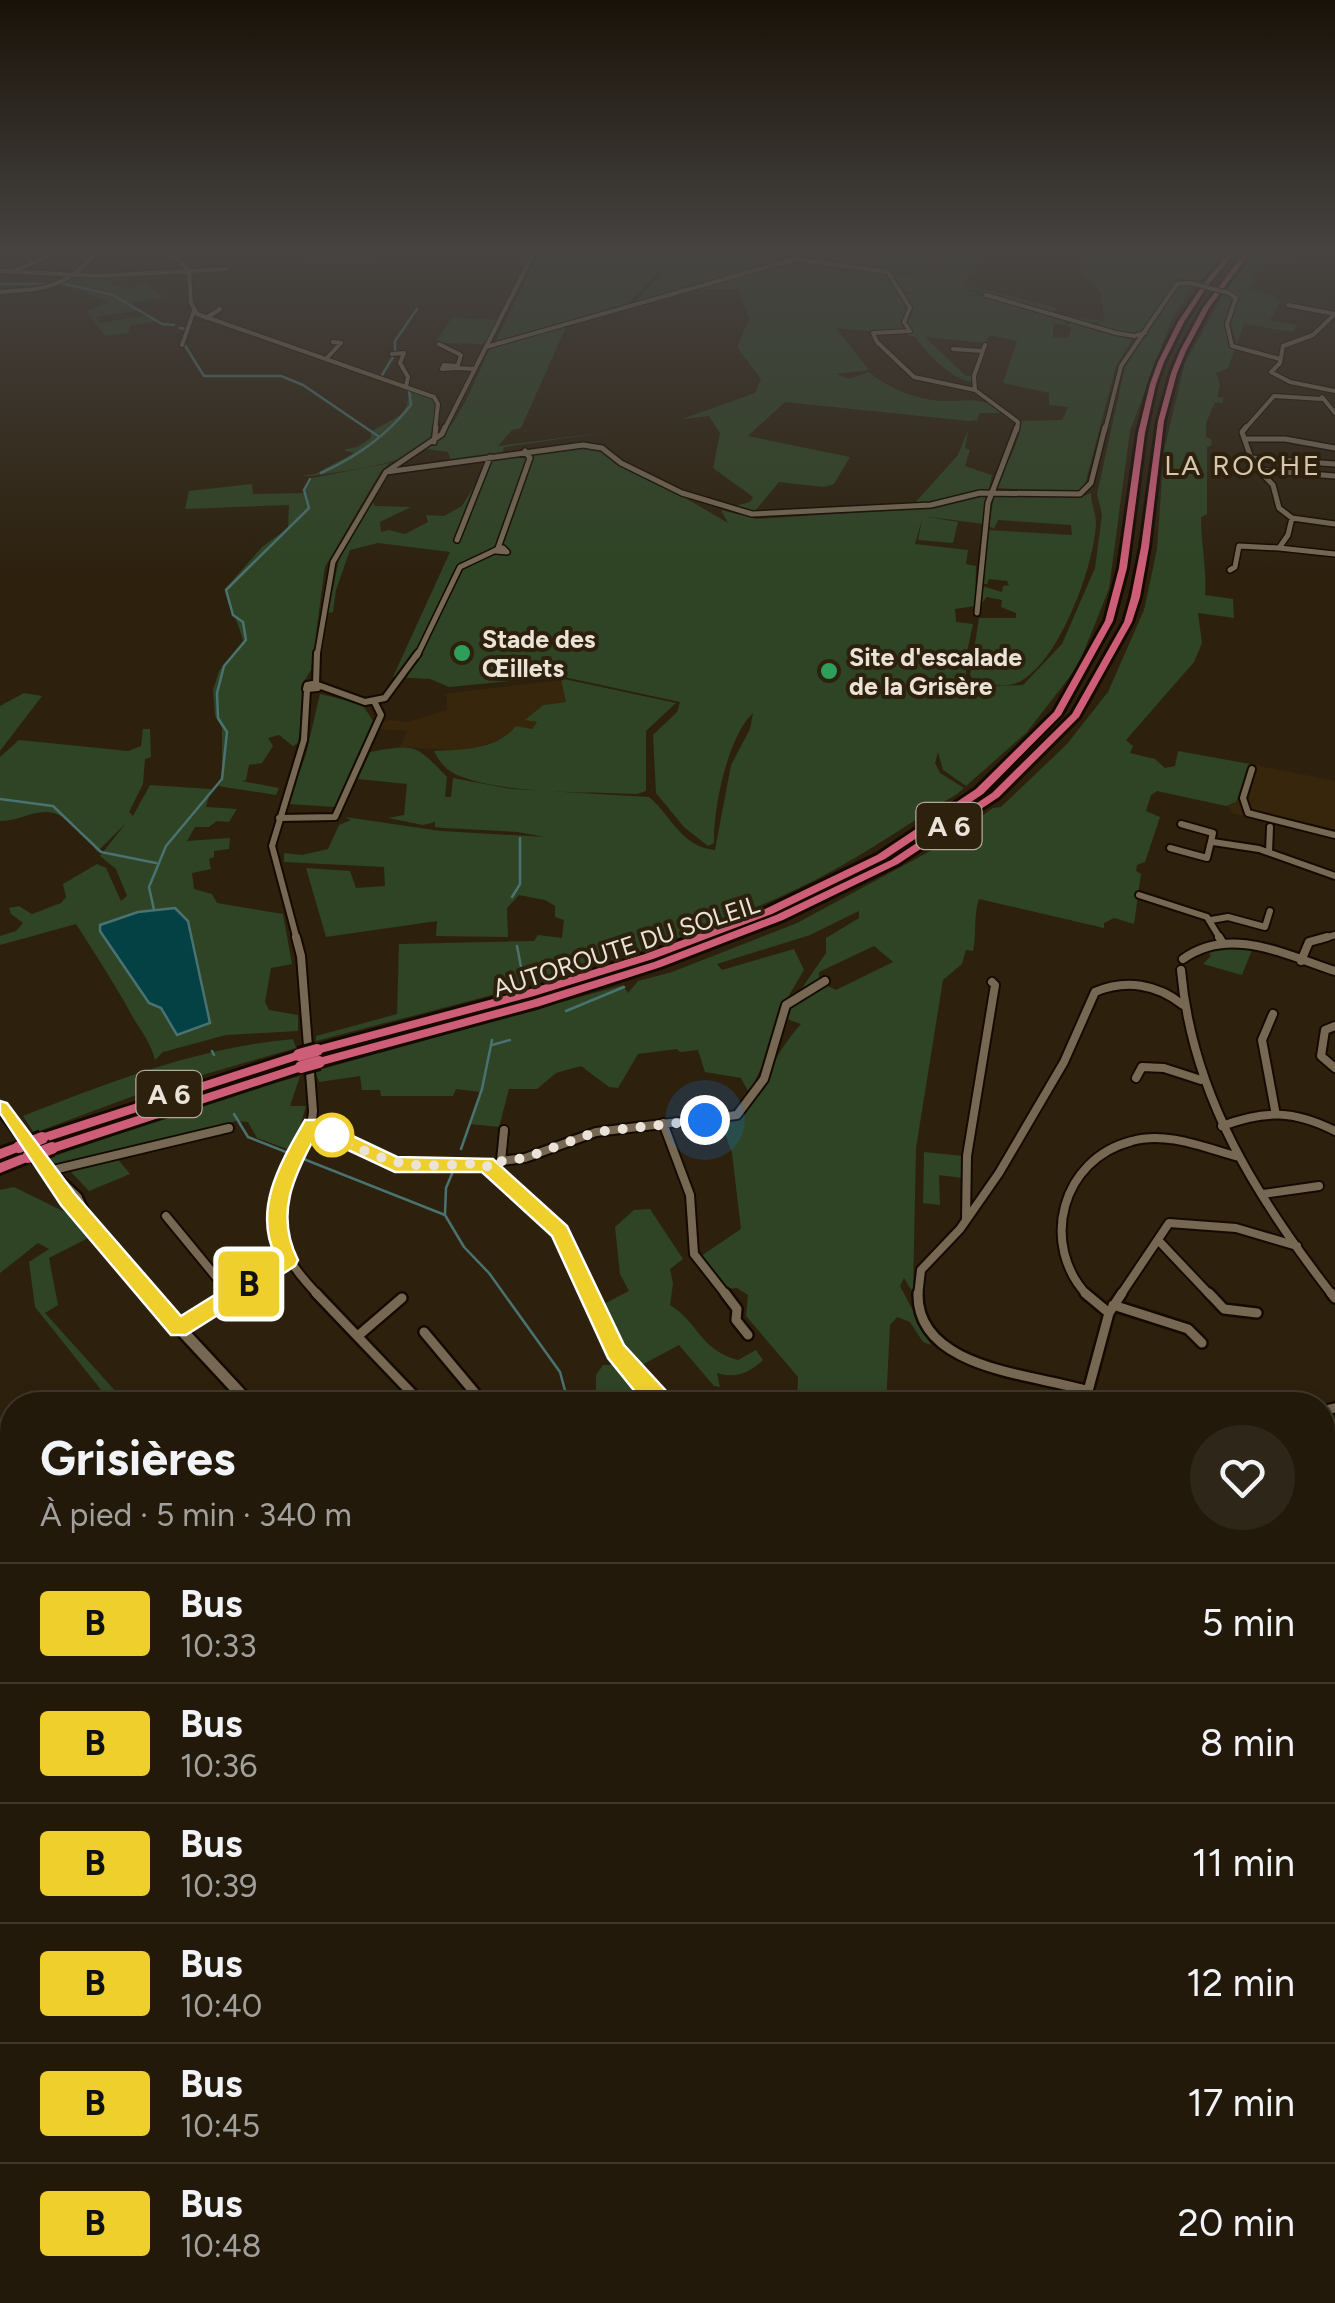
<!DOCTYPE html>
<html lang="fr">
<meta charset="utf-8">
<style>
body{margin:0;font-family:Figtree,sans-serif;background:#2e2618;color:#f1f3f6;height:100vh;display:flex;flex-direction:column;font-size:38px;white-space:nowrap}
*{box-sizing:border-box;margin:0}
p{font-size:32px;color:#a2a09c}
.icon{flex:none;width:55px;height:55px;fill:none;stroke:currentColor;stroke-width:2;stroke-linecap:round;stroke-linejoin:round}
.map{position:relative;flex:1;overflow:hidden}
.details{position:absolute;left:0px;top:1392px;width:1335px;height:912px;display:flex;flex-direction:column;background:#22190a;border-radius:40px 40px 0 0;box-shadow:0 5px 15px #0003,0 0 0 2px #3f382b}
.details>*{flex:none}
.badge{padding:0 20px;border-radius:8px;font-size:35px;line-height:65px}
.you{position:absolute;width:50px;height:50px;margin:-25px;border:8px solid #fff;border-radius:50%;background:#1a73e8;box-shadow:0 0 0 15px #1a73e833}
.map>.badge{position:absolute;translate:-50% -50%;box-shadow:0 0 0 5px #fff}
.round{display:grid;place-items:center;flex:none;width:105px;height:105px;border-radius:52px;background:#2e2618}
.headline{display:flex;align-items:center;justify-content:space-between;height:170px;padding:0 40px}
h1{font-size:48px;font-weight:700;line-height:75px}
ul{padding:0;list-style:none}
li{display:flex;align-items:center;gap:30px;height:120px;padding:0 40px;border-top:2px solid #3f382b}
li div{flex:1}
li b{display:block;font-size:38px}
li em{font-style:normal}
li .badge{min-width:110px;font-weight:700;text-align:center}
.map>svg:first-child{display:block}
.built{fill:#37260c}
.green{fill:#2e4424}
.water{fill:#044144;stroke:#497270;stroke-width:2.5}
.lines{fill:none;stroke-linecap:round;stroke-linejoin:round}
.stream{stroke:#497270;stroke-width:2.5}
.minor-far5-casing{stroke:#150a00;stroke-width:6}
.minor-far4-casing{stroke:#150a00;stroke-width:8}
.minor-far3-casing{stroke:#150a00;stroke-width:10}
.minor-far2-casing{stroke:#150a00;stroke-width:12}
.minor-far1-casing{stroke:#150a00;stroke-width:14}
.minor-casing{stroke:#150a00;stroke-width:16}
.tertiary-far2-casing{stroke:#150a00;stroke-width:14}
.tertiary-far1-casing{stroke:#150a00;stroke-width:16}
.tertiary-casing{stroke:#150a00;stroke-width:19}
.motorway-casing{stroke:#150a00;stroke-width:6}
.minor-far5{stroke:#766853;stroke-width:4}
.minor-far4{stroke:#766853;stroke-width:5}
.minor-far3{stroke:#766853;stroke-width:6}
.minor-far2{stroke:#766853;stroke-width:8}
.minor-far1{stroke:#766853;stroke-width:9}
.minor{stroke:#766853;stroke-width:11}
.tertiary-far2{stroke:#766853;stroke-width:9}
.tertiary-far1{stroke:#766853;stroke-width:11}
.tertiary{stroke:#766853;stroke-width:14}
.motorway{fill:#ce5e78;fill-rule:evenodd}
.minor-bridge-casing{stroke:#150a00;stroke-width:6;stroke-linecap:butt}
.motorway-bridge-casing{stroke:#150a00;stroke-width:18;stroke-linecap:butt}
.minor-bridge{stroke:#766853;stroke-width:4}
.motorway-bridge{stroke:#ce5e78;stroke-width:12}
.line{fill:#eecf2c;stroke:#fff;stroke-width:2.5}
.walk{stroke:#ebe3d7;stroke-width:10;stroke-dasharray:0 18}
.leisure-dot{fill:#2e9e5b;stroke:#2d210e;stroke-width:4}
.stop-dot{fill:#fff;stroke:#eecf2c;stroke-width:5}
.labels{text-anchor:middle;stroke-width:8;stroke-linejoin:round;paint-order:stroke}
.far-poi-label{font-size:25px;font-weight:bold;fill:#ebe3d7;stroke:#2d210e;text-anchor:start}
.far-street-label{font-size:25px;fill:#ebe3d7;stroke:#2d210e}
.far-neighbourhood-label{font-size:28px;letter-spacing:2.5px;fill:#d6c6af;stroke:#2d210e}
.shield{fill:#2d210e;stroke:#b2a99b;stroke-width:2.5}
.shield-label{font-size:28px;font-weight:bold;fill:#ebe3d7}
</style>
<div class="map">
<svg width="1335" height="2303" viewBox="0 0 1335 2303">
<rect width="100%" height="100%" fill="#2d210e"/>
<!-- built -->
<path class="built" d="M561 680 566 702 543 705 526 719 537 722 532 730 516 726 508 736 470 751 400 747 407 731 381 729 382 723 390 720 408 722 447 710V697L443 694Z
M1250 764 1335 781V839L1232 813 1226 804 1236 802Z"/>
<!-- green -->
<path class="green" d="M309 249H407L411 258 305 265Z
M531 249 904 250 890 267 893 269 910 249H988L962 284 1057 308 1053 312 1058 314 1101 321 1104 319 1101 293 1079 270 1085 249H1226L1200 281 1178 278 1142 331 1121 333 1094 325 1102 322C1053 325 1005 295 958 286L980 294 965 296H986L1067 321 1065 325 1053 323V337L1068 338 1072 327 1067 326 1071 322 1132 340 1116 366 1086 481 1082 489 1074 492 996 488C1005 465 1019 445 1022 421L1062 420 1068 407 1049 405V393L1003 383 1017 341 990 335 985 343 925 337 966 376H973V382C951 379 928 355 915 337L906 335 912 332 907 324 913 312 905 294H911L903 290 891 273 912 277 907 275 947 258 940 256C907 284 860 266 821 259L824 256 801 258 884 273 908 309 900 323 905 332 901 334 836 328 869 370 836 374 849 379 869 372C889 389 918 400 944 401 971 402 981 395 1005 413H980L977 420 969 421 785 402 748 436 850 457 834 484 824 487 779 482 755 511 731 507 750 502 753 497 713 468 720 433 709 416 682 419 755 393 761 379 737 347 749 319 738 289H696L796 258 635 302 674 261 672 258 625 307 495 343 538 255Z
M1258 249H1277L1270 253 1301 260 1299 263 1261 261 1250 289 1274 295 1280 303 1270 320 1297 325 1293 332 1244 324 1237 345 1231 324 1238 296 1226 289Z
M122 276 110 284 131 289 146 284 164 298 130 303 141 310 96 317 99 323 150 315 159 321 130 325 128 333 105 336 87 311 108 302 85 293 89 289 63 284 76 277Z
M1179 286 1193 287 1172 319 1130 431 1109 589 1078 666 1027 732 966 786 943 770 938 752 935 763 940 773 964 788 957 794C912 821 869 852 821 877 669 955 482 997 316 1041V1036L397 1014 399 944 534 941 538 935 562 938 564 920 555 917V906L545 900 519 895 507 908 508 937 436 936 437 921 326 937 306 868 350 871 356 888 385 886 384 867 284 862V853L302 855 328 849 339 825 351 820 345 817 441 831 545 837 518 832 444 828 435 827V822L423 825 388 818 404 815 407 784 358 779 370 752C416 744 415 744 447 777L445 797H451L453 778 512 789 649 797C671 815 681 847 715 850L731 765 750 729 753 713C728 736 713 808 714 843L708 846 684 827 656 793 653 735 677 712 680 702 559 676 449 687 430 679 393 677 450 552 378 543 350 550 336 590 333 612 328 613 339 559 373 502 375 506 411 507 380 522 381 532 389 530 405 534 428 522 426 515 444 516 462 506 492 457 597 446 728 523 721 510 757 519 912 509 988 494 984 524 922 516 958 522 953 543 918 540 922 519 915 544 968 550 966 564 976 566 975 606 955 609 956 622 973 624 966 657V680L987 686 1023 685 1062 644 1095 568 1102 515 1097 494 1125 367Z
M1224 294 1232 297 1224 323 1228 344 1235 350 1227 369 1216 373 1220 385 1217 397 1224 398 1222 403 1215 402 1206 423V437L1211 439 1212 445 1207 447V514L1201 517C1201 544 1207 568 1205 595L1233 599 1234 618 1198 613 1202 643 1194 662 1126 740 1133 746 1130 753 1155 759 1165 768 1175 766 1178 751 1250 764 1236 802 1226 806 1157 791 1151 795 1146 811 1160 817 1145 862 1137 865 1136 871 1141 874 1134 924 1114 918 1104 923V928L979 899C973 917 977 932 973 951L966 950 962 964 943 980 916 1148 913 1293 904 1278 900 1286 931 1345 923 1342 910 1322 897 1317 890 1325 886 1405H797L798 1377 746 1316 748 1295 737 1288 727 1289 701 1256 741 1229 732 1153 721 1123 739 1119C762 1088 776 1051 801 1024L787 1019 793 1003 826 985 836 990 893 962 874 946 819 972V979L802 988 826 953V938L859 918V911L810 935 717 964 722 970 794 949 804 970 785 1002 773 1044 749 1093 741 1078 705 1072 698 1050 680 1052 677 1049 638 1054 618 1088 609 1087 581 1066 556 1073 537 1089H509L499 1127 470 1124 480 1092 456 1089 453 1096H381L380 1090H362L360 1076 319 1082 315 1071 623 985 628 993 638 981 672 972 797 923 934 849 993 808 1001 807 1067 744 1108 692 1144 610 1157 549 1164 450 1185 363Z
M452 317 497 320 485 344 435 343Z
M567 325 521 428 512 430 498 446 615 431 505 447 501 454 451 461 448 452 427 449C459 429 474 380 491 347Z
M379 379 427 395 435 402C435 414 436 433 428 442 410 465 341 471 312 476H302L315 474 354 453 343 450 357 447 371 438V432C391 418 411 418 408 390Z
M968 430 965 448 970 450 965 466 992 475 989 489 942 502 914 504 958 455Z
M390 463 381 471 325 567 311 670 301 686 305 693 298 743 293 746 279 735 268 738 273 746 262 763 249 765 246 780 242 781 279 788 276 795 218 786 222 782V728L215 716 213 690 219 671 243 641C239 622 229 609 225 589L262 547 288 528 289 505 185 509 189 491 252 484 253 494 304 493 312 478Z
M1091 493C1091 504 1096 513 1096 523 1094 567 1060 659 1021 681 1008 688 987 685 974 681L970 675 979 618H1016V613L1001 607 1002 600 987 597 981 604 979 585 1002 592 1003 586 1009 585 1007 581 989 579 987 584 978 583 987 530 1072 535 1071 525 998 520 994 529 989 526 994 496 1080 497Z
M564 679 676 703 646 731V791L637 794C583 791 503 795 455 774 445 769 439 761 434 751 462 750 497 750 516 726L532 729 537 722 525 720 543 705 566 702 561 680Z
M24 693 42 696 0 751V706Z
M320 694 362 704 373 721 335 807 288 804 306 754Z
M143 729H150L151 757 145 759 143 784 129 812 133 816 150 785 211 789 206 807 237 809 229 822 217 821 209 827H195L187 841 230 838 229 849 214 851V857L209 859 211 869 192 873 194 889 212 894 217 903 283 914 292 964 271 968 265 1002 269 1010 298 1015V1031L226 1035 163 1052 155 1060C150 1040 139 1029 130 1012 113 981 95 954 76 924L0 945V936L16 931 23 923 11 914 9 908 19 906 32 914 61 903 66 897 63 884 97 864 106 868 121 901 127 896 116 869 100 856 126 823 97 852C89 836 67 813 47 812 33 811 17 821 0 821V757L19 740 128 751 141 746Z
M1205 947 1252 950 1242 975 1203 964 1211 956Z
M293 1039 296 1048 147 1091 34 1133 23 1116C112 1081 197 1048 293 1039Z
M300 1076 290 1106H306L297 1138 290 1150 257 1138 248 1122 236 1121 56 1166 49 1158 212 1101Z
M924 1152 963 1156 962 1178 939 1175 940 1205 923 1203Z
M116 1157 130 1174 89 1191 70 1171Z
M14 1187 71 1215 94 1235 49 1258 58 1305 45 1313 128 1405H104L106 1396 35 1307 29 1262 49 1249 38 1243 0 1273V1190Z
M650 1209 683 1259 670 1269 673 1284 670 1305C698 1322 700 1350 738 1360L756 1350 763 1360C749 1373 736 1379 717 1373L720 1387 714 1386 679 1345 636 1368 619 1349 600 1306 629 1291 620 1274 615 1227 634 1210Z
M603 1365H618L636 1389 657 1405H575L596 1393V1375Z
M878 2292H1160V2293L1156 2303H872Z"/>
<!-- water -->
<path class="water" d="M175 908 188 921 210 1023 177 1035 161 1008 149 1003 100 931V925L138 912Z"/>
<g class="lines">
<!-- stream -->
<path class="stream" d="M0 284H48
M64 284 113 295 162 324 174 325
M180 328 185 329
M184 344 204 376H281L303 385 378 436
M395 352V341L417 309
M382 375 393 357
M321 473C358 456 386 436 411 405L409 390
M0 799 53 806 101 852 156 863
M512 897 520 884V838
M154 910 149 887 166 846 222 779 227 732 218 718 217 693 224 666 246 640 243 622 233 615 226 590 309 508 304 490 310 479
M517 946 522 972
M566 1011 624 987
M492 1045 510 1040
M212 1051 214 1055
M234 1114 248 1137 445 1215 464 1247 489 1273 560 1372 569 1405
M461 1149 482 1089 492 1040
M445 1214 446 1188 454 1169
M1322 1707 1335 1716"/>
<!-- minor-far5 casing -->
<g class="minor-far5-casing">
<path id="minor-far5" d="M153 249 179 260 189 271
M17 270 63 249
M0 271 98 276 226 269
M189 271 191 303 197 314 434 397 438 404 435 430
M0 292C54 288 62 288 101 249
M1229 293 1236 298 1227 324 1232 346 1280 359
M986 295 1116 333 1134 336 1145 333
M1288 305 1335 314
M1335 314 1313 335 1283 346 1280 363 1271 372 1290 382 1335 391
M206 318 220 309
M873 333 877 342 914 377 975 390 1018 422 1017 430
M439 344 461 355 457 368 475 369
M182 345 194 311
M486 347 795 259 888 272 910 308 904 322 910 331 873 333
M953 349 982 351
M392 354 404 353 400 363 408 377 406 386
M326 359 341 343 333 342
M457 368 442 369 444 365 458 366
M975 390 974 376 985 345
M1322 397 1335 413
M444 430 532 256 527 249
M1105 430 1121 366 1177 284 1190 283
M1244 430 1274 396 1321 399"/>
</g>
<!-- minor-far4 casing -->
<g class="minor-far4-casing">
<path id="minor-far4" d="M1246 427 1242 432 1253 464 1273 485 1279 508 1292 518 1335 524
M1245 439H1285L1335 448
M434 442 436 427
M1251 458 1335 464
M1259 470 1335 476
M386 472 583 445 602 448 621 463 682 493 752 514 931 505 980 493 1080 494 1091 483 1105 427
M1292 518 1288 535 1279 548 1335 554
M457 540 490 457
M498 548 530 458 525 451
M498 548H503L507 552 496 551Z
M1230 570 1235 567 1239 546 1279 548
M977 613 988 503 1017 427
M317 656 333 562 386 472 442 434 445 427
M417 656 460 567 496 550"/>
</g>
<!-- minor-far3 casing -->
<g class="minor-far3-casing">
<path id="minor-far3" d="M313 684 318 688 306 689 307 685Z
M316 684 317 653
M318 685 365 702 385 698 418 653
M1252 769 1243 798 1248 813 1335 835
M279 818 335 817 381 715 375 703
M1213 842 1259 849 1335 876
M1170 848 1207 858 1213 833 1181 824
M1269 852 1270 827
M1139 895 1207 917 1221 940
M1211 920 1228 917 1265 927 1270 911
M297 940 272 846 304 740 307 690
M1318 940 1335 935"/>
</g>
<!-- minor-far2 casing -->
<g class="minor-far2-casing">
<path id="minor-far2" d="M296 937 301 956 313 1111C312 1130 302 1145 293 1162 263 1220 276 1251 319 1296
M1219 937 1222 942
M1183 959C1230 925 1286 955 1335 971
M1301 961 1309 942 1327 937
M1181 970C1192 1096 1257 1198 1333 1296
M1273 1014 1262 1040 1275 1110
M1335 1026 1325 1030 1321 1056 1335 1068
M1136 1078 1142 1067 1164 1068 1201 1080
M663 1123 690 1195 694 1254 727 1296
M312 1125 395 1165H486L559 1231 590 1296
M1222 1126C1265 1110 1294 1110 1335 1131
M501 1161 504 1130
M492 1169 501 1161 525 1158 596 1132 737 1115 764 1079 786 1005 825 981
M49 1171 229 1128
M1263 1194 1319 1186
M166 1216 231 1295
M966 1219 967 1156 995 985 992 982
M1158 1240 1211 1296
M231 1296 288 1260
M918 1296 921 1270 960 1229 999 1173 1064 1062 1095 992C1126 979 1157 984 1183 1005
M1088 1296C1039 1245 1061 1159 1132 1141 1167 1131 1205 1148 1239 1157
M1120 1296 1169 1223 1236 1228 1297 1246"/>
</g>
<!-- minor-far1 casing -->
<g class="minor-far1-casing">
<path id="minor-far1" d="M316 1293 423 1405
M588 1293C609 1338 628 1374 668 1405
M725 1293 737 1309 736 1320 748 1335
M918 1293C916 1370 1035 1374 1088 1391L1089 1405
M1085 1293 1109 1313
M1209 1293 1224 1309 1257 1313
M1331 1293 1335 1298
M1113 1305 1188 1329 1202 1343
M178 1329 235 1293
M424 1332 485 1405
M359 1335 402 1298
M1088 1391 1109 1313 1122 1293
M1322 1411 1335 1408
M1322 1537 1335 1550
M0 1627 12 1636
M0 1649 5 1644
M1322 1734 1335 1733"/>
</g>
<!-- minor casing -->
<g class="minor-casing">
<path id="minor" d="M0 1757 12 1782
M1322 1905 1335 1914
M12 1921V1931
M1322 1991 1335 1969
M0 2174 12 2170
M509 2292 528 2303
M566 2303 576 2292
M1174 2303 1178 2292"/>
</g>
<!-- tertiary-far2 casing -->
<g class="tertiary-far2-casing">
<path id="tertiary-far2" d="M0 1108 149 1296
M59 1180 77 1197 83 1210"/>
</g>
<!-- tertiary-far1 casing -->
<g class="tertiary-far1-casing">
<path id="tertiary-far1" d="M147 1293 251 1405"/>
</g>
<!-- tertiary casing -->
<g class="tertiary-casing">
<path id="tertiary" d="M1293 2292 1301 2303"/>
</g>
<!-- motorway casing -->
<g class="motorway-casing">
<path id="motorway" d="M1232 249H1238L1208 285 1184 322 1164 362 1156 384 1145 433 1127 568 1113 621 1061 715 983 794 885 859 772 914 653 959 534 996 317 1054 313 1053 311 1050 313 1047 527 990 645 954 765 909 877 855 976 789 1054 712 1105 621 1119 568 1138 433 1150 384 1158 362 1178 322 1204 283Z
M1247 249H1253L1209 308 1186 351 1177 373 1164 421 1149 547 1140 597 1132 622 1079 717 999 797 898 864 783 920 661 967 540 1006 319 1066 315 1065 313 1062 315 1059 532 1000 654 962 776 915 891 860 992 793 1072 714 1124 622 1131 597 1141 547 1158 421 1171 373 1180 351 1203 308Z
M299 1051 305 1055 303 1058 42 1143 36 1138 38 1135Z
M301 1063 307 1067 305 1070 52 1153 46 1148 48 1145Z
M19 1142 23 1144 25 1147 23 1150 0 1159V1149Z
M28 1152 32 1154 34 1157 32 1160 0 1173V1163Z"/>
</g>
<!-- minor-far5 -->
<use href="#minor-far5" class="minor-far5"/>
<!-- minor-far4 -->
<use href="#minor-far4" class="minor-far4"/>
<!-- minor-far3 -->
<use href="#minor-far3" class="minor-far3"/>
<!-- minor-far2 -->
<use href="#minor-far2" class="minor-far2"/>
<!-- minor-far1 -->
<use href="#minor-far1" class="minor-far1"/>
<!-- minor -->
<use href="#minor" class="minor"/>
<!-- tertiary-far2 -->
<use href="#tertiary-far2" class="tertiary-far2"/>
<!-- tertiary-far1 -->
<use href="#tertiary-far1" class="tertiary-far1"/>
<!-- tertiary -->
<use href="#tertiary" class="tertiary"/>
<!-- motorway -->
<use href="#motorway" class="motorway"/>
<!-- minor-bridge casing -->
<g class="minor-bridge-casing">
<path id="minor-bridge" d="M1190 283 1229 293"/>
</g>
<!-- motorway-bridge casing -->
<g class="motorway-bridge-casing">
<path id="motorway-bridge" d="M299 1055 317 1050
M301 1067 319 1062
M19 1147 42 1138
M28 1157 52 1148"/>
</g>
<!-- minor-bridge -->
<use href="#minor-bridge" class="minor-bridge"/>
<!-- motorway-bridge -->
<use href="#motorway-bridge" class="motorway-bridge"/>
</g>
<!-- sky -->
<linearGradient id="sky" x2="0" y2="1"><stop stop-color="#191208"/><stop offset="0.44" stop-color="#464341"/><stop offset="1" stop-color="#464341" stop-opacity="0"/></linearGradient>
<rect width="1335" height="571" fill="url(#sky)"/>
<!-- line -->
<path class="line" d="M0 1101 7 1103 75 1194 181 1316 276 1257C252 1209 281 1162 305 1120H319L397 1157 493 1159 567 1226 624 1345 679 1405 676 1412 668 1415 637 1394 608 1358 552 1236 482 1172H395L316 1135C293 1177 275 1215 298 1260L295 1266 186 1335H171L61 1205 0 1113Z"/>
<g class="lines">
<!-- walk -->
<path class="walk" d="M332 1135C399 1169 408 1168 482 1163L492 1169 502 1161 525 1158 596 1132 705 1120"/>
</g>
<!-- markers -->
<g class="leisure-dot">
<circle cx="462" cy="653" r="10"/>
<circle cx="829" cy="671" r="10"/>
</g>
<circle class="stop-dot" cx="332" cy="1135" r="20"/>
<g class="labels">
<!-- far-poi labels -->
<g class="far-poi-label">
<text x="482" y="648">Stade des<tspan x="482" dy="29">Œillets</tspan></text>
<text x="849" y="666">Site d'escalade<tspan x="849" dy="29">de la Grisère</tspan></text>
</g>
<!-- far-street labels -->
<g class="far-street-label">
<text transform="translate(626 946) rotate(-18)" y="9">AUTOROUTE DU SOLEIL</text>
</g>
<!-- far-neighbourhood labels -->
<g class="far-neighbourhood-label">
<text x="1243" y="475">LA ROCHE</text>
</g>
<!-- shield labels -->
<g class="shield">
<rect x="916.5" y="803" width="65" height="46" rx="8"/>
<rect x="136.5" y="1071" width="65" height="46" rx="8"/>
</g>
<g class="shield-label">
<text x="949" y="836">A 6</text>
<text x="169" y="1104">A 6</text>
</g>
</g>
</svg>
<div class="you" style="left:705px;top:1120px"></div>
<b class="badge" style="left:249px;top:1284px;background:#eecf2c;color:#111">B</b>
<section class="details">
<div class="headline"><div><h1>Grisières</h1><p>À pied · 5 min · 340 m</p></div><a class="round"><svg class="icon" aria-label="heart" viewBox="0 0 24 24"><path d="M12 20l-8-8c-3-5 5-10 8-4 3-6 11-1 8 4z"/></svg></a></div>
<ul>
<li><span class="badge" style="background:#eecf2c;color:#111">B</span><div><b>Bus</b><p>10:33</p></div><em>5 min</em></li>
<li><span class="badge" style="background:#eecf2c;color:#111">B</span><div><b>Bus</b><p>10:36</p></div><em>8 min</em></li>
<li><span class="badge" style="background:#eecf2c;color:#111">B</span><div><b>Bus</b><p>10:39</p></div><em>11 min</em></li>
<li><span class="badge" style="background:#eecf2c;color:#111">B</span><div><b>Bus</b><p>10:40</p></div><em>12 min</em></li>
<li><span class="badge" style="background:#eecf2c;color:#111">B</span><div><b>Bus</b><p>10:45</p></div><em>17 min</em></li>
<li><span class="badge" style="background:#eecf2c;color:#111">B</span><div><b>Bus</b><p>10:48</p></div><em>20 min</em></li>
</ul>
</section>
</div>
